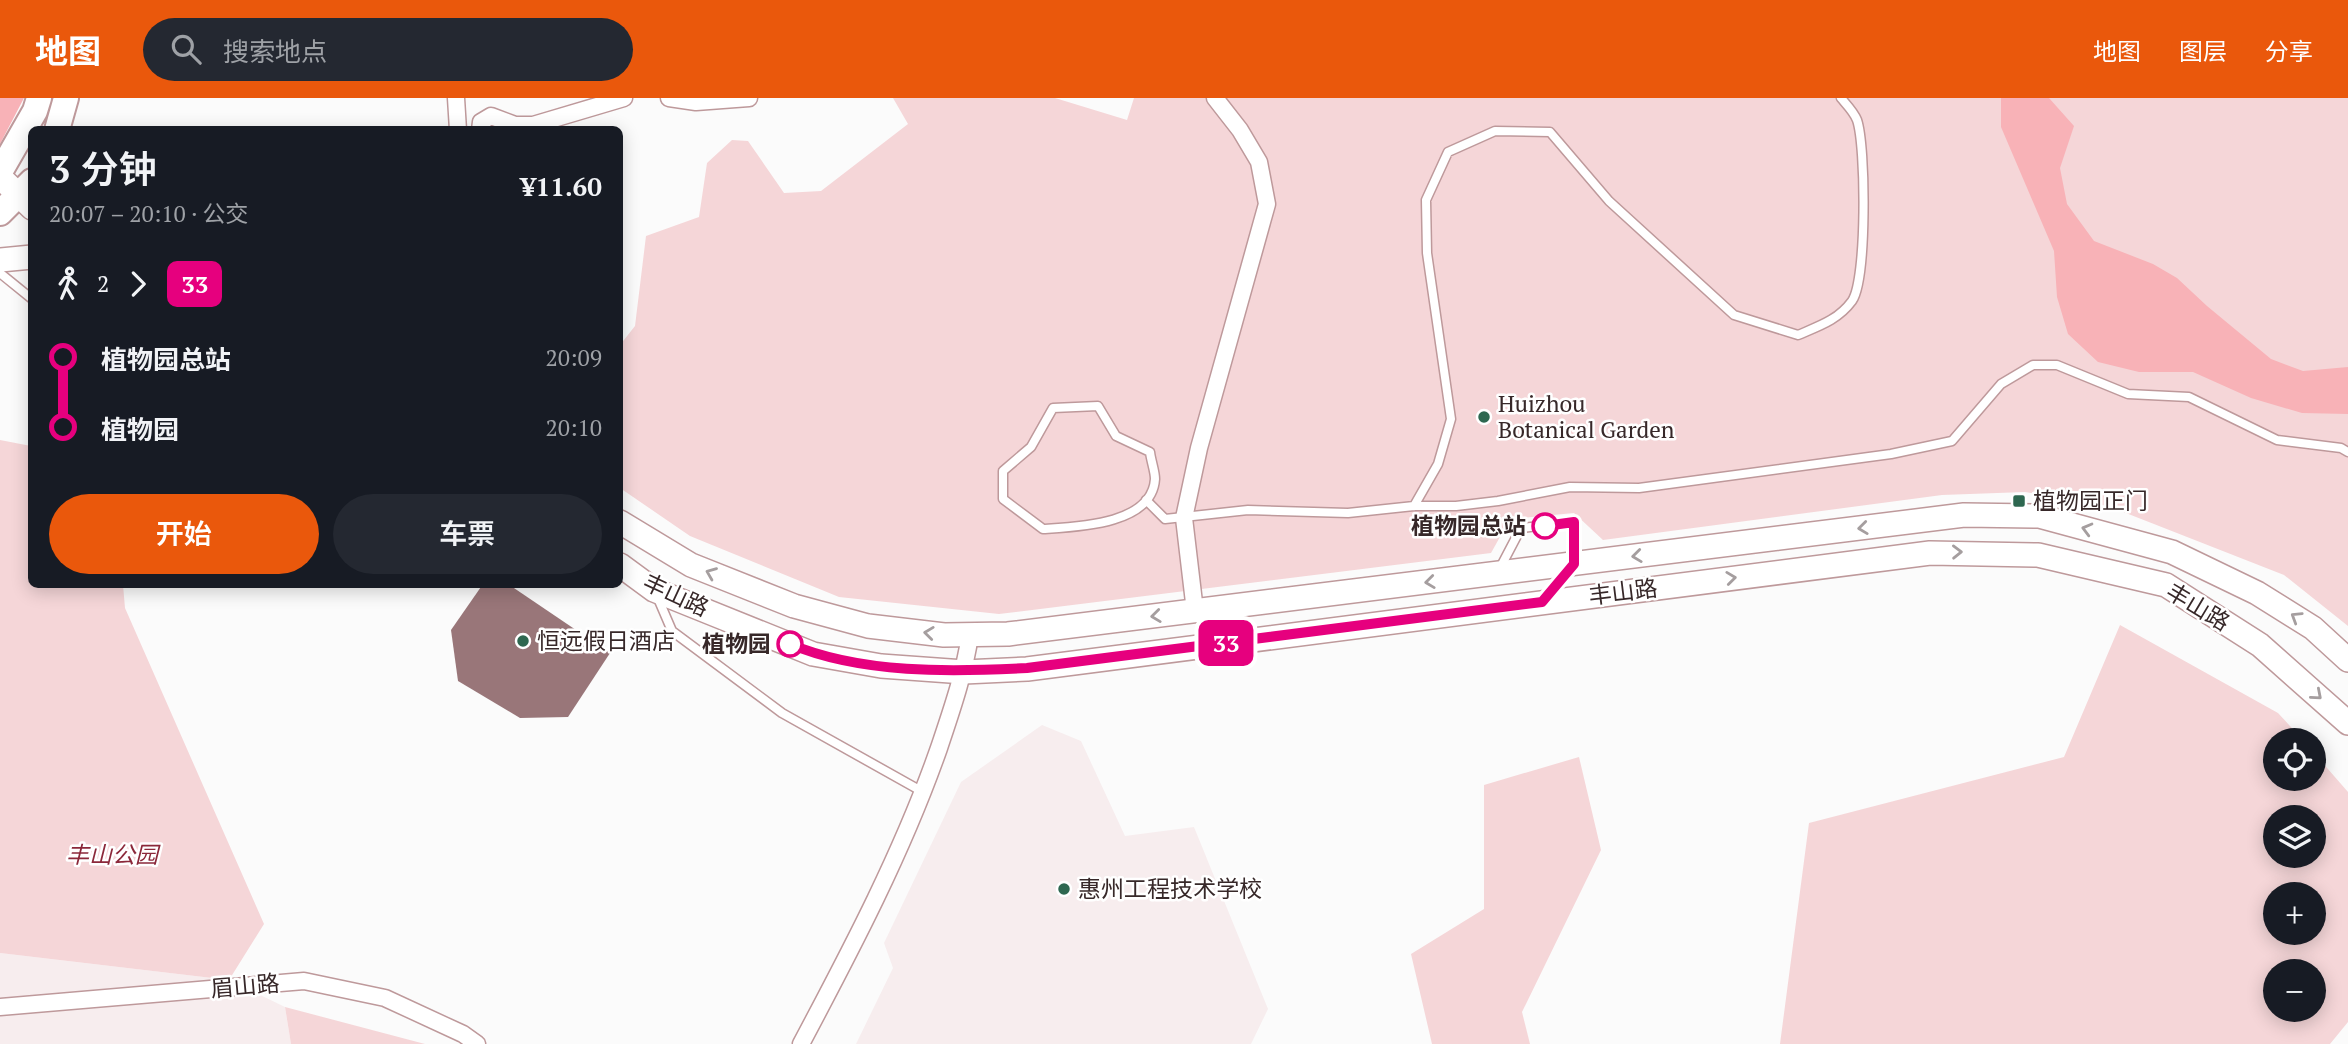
<!DOCTYPE html>
<html lang="zh">
<meta charset="utf-8">
<style>
body{margin:0;font-family:"PT Serif","Noto Sans SC",serif;background:#242831;color:#f1f3f6;height:100vh;display:flex;flex-direction:column;font-size:26px;white-space:nowrap}
*{box-sizing:border-box;margin:0}
p{font-size:23px;color:#9ea1a6}
.icon{flex:none;width:38px;height:38px;fill:none;stroke:currentColor;stroke-width:2;stroke-linecap:round;stroke-linejoin:round}
.map{position:relative;flex:1;overflow:hidden}
.sheet{position:absolute;left:28px;top:28px;width:595px;height:462px;display:flex;flex-direction:column;background:#171b24;border-radius:10px;box-shadow:0 4px 18px #0003}
.sheet>*{flex:none}
.badge{padding:0 14px;border-radius:10px;font-size:24px;line-height:46px}
.tools{position:absolute;left:2263px;top:630px;display:grid;gap:14px}
.tools a{display:grid;place-items:center;width:63px;height:63px;border-radius:50%;background:#171b24;box-shadow:0 4px 18px #0003;font-size:35px}
.map>.badge{position:absolute;translate:-50% -50%;box-shadow:0 0 0 4px #fff}
.legs{display:flex;align-items:center;gap:10px;height:77px;padding:0 21px;font-size:23px}
.legs p{margin-inline-start:auto}
.overview{display:flex;align-items:center;justify-content:space-between;height:119px;padding:0 21px}
h1{font-size:38px;font-weight:600;line-height:52px}
.primary-button{display:flex;gap:14px;margin-top:auto;padding:14px 21px}
.primary-button a{flex:1;height:80px;border-radius:42px;background:#ea580c;color:#fff;font-size:28px;font-weight:600;line-height:80px;text-align:center}
.primary-button a+a{background:#242831;color:#f1f3f6}
ul{padding:0 21px;list-style:none}
li{display:flex;align-items:center;gap:24px;height:70px;font-size:26px}
li i{display:grid;place-items:center;width:10px;height:100%;margin:0 9px;background:currentColor}
li i::after{content:'';width:18px;height:18px;margin:-9px;border:5px solid;border-radius:50%;background:#171b24}
li p{margin-inline-start:auto}
li:first-child i{background:linear-gradient(#0000 50%,currentColor 0)}
li:last-child i{background:linear-gradient(currentColor 50%,#0000 0)}
header{display:flex;align-items:center;gap:42px;box-sizing:border-box;height:98px;padding:0 35px;background:#ea580c;color:#fff}
header strong{font-size:33px}
nav{display:flex;gap:38px;margin-inline-start:auto;font-size:24px}
.search{width:490px;height:63px;background:#242831;display:flex;align-items:center;gap:18px;box-sizing:border-box;padding:0 24px;border-radius:38px;color:#9ea1a6;font-size:26px}
.map>svg:first-child{display:block}
.built{fill:#f7edee}
.green{fill:#f5d6d8;fill-rule:evenodd}
.water{fill:#f8b2b7}
.building{fill:#997679}
.lines{fill:none;stroke-linecap:round;stroke-linejoin:round}
.service-casing{stroke:#be999b;stroke-width:11}
.minor-casing{stroke:#be999b;stroke-width:19}
.secondary-casing{stroke:#be999b;stroke-width:26}
.primary-casing{stroke:#be999b;stroke-width:28}
.service{stroke:#fff;stroke-width:8}
.minor{stroke:#fff;stroke-width:16}
.secondary{stroke:#fff;stroke-width:23}
.primary{stroke:#fff;stroke-width:24}
.oneway{stroke:#a59e9f}
.line-1-casing{stroke:#fff;stroke-width:16}
.line-1{stroke:#e6007e;stroke-width:10}
.poi-dot{fill:#2e6750;stroke:#fff;stroke-width:2.5}
.stop-1-dot{fill:#fff;stroke:#e6007e;stroke-width:3.5}
.labels{text-anchor:middle;stroke-width:5;stroke-linejoin:round;paint-order:stroke}
.poi-label{font-size:23px;fill:#372829;stroke:#fff;text-anchor:start}
.stop-label{font-size:23px;font-weight:bold;fill:#372829;stroke:#fff;text-anchor:end}
.street-label{font-size:23px;fill:#372829;stroke:#fff}
.park-label{font-size:23px;font-style:italic;fill:#8b283a;stroke:#fff}
</style>
<header>
<strong>地图</strong>
<div class="search"><svg class="icon" aria-label="search" viewBox="0 0 24 24"><circle cx="10" cy="10" r="6"/><path d="M15 15l6 6"/></svg>搜索地点</div>
<nav><a>地图</a><a>图层</a><a>分享</a></nav>
</header>
<div class="map">
<svg width="2348" height="946" viewBox="0 0 2348 946">
<rect width="100%" height="100%" fill="#fbfbfb"/>
<!-- built -->
<path class="built" d="M1042 627 1081 643 1125 738 1194 729 1268 911 1251 946H856L893 870 884 845 961 684Z
M0 855 229 882 285 909 291 946H0Z"/>
<!-- green -->
<path class="green" d="M893 0H1055L1127 22 1134 0H2348V528L2284 477 2108 408 2025 394 1942 397 1603 442 1574 415 1510 421 1491 455 999 516 839 499 690 438 620 390V247L635 228 646 138 699 119 707 65 732 42 748 43 784 95 821 93 908 26Z
M0 342 31 348 32 486 123 487 125 510 264 826 229 882 0 855Z
M2120 527 2278 615 2303 642H2275V681H2314V655L2348 694V924L2330 946H1780L1809 725 2064 659ZM2314 719V758H2275V719ZM2275 796H2314V835H2275ZM2275 873H2314V912H2275Z
M1579 659 1601 752 1522 914 1530 946H1432L1411 856 1484 811V687Z
M285 909 425 946H291Z"/>
<!-- water -->
<path class="water" d="M0 0H24L0 46Z
M2001 0H2049L2074 28 2060 70 2067 106 2094 143 2153 166 2177 180 2207 208 2271 261 2303 273 2348 269V316L2302 315 2251 300 2193 274H2139L2098 264 2068 236 2057 199 2054 153 2001 29Z"/>
<!-- building -->
<path class="building" d="M483 486H508L610 555 568 619 520 620 458 583 451 532Z"/>
<g class="lines">
<!-- service casing -->
<g class="service-casing">
<path id="service" d="M0 175 32 201
M1098 308 1116 338 1150 354C1151 363 1155 373 1155 381 1152 427 1076 429 1043 431L1003 401V373L1031 349 1053 310Z
M1146 402 1165 421 1248 412 1348 415 1414 408H1456L1498 403 1570 389 1639 390 1891 356 1952 343 2001 286 2033 267H2057L2128 296 2189 299 2277 342 2341 350 2348 354
M1414 408 1438 366 1451 321 1427 155 1426 102 1448 54 1495 33 1550 34 1609 103 1734 217 1798 237C1819 228 1838 222 1852 203 1867 182 1866 48 1857 22 1854 14 1846 6 1841 0
M1499 472 1521 430 1574 424V465
M657 498 672 533 782 615 923 694"/>
</g>
<!-- minor casing -->
<g class="minor-casing">
<path id="minor" d="M456 0 458 32
M669 0 696 4 749 0
M480 32 481 24 491 18 515 27H533L624 0
M1195 513 1184 420 1199 350 1267 106 1259 64 1240 32 1215 0
M0 909 304 883 385 900 463 936 477 946
M801 946C852 850 903 753 939 650 952 611 964 577 970 537"/>
</g>
<!-- secondary casing -->
<g class="secondary-casing">
<path id="secondary" d="M0 79 32 110
M0 162 32 159
M620 424 691 467 794 508 868 528 944 537 1008 536 1964 417 2039 418 2172 454 2257 495 2313 530 2348 562
M620 467 654 492 813 556 881 568 964 574 1027 571 1930 455 2038 457 2166 487 2260 547 2348 625"/>
</g>
<!-- primary casing -->
<g class="primary-casing">
<path id="primary" d="M57 32 66 0
M0 74 35 13 39 0
M0 115 32 83"/>
</g>
<!-- service -->
<use href="#service" class="service"/>
<!-- minor -->
<use href="#minor" class="minor"/>
<!-- secondary -->
<use href="#secondary" class="secondary"/>
<!-- primary -->
<use href="#primary" class="primary"/>
</g>
<!-- one-way arrows -->
<defs><path id="oneway-chevron" d="M-2-3.5L2.5 0L-2 3.5" fill="none" stroke-width="1.6" stroke-linecap="round" stroke-linejoin="round" transform="scale(1.75)"/></defs>
<g class="oneway">
<use href="#oneway-chevron" transform="translate(1863 430) rotate(173)"/>
<use href="#oneway-chevron" transform="translate(2087 431) rotate(-165)"/>
<use href="#oneway-chevron" transform="translate(1957 454) rotate(-1)"/>
<use href="#oneway-chevron" transform="translate(1637 458) rotate(173)"/>
<use href="#oneway-chevron" transform="translate(711 475) rotate(-158)"/>
<use href="#oneway-chevron" transform="translate(1731 480) rotate(-7)"/>
<use href="#oneway-chevron" transform="translate(1430 484) rotate(173)"/>
<use href="#oneway-chevron" transform="translate(1156 518) rotate(173)"/>
<use href="#oneway-chevron" transform="translate(2296 519) rotate(-148)"/>
<use href="#oneway-chevron" transform="translate(929 535) rotate(-173)"/>
<use href="#oneway-chevron" transform="translate(2317 597) rotate(41)"/>
</g>
<g class="lines">
<!-- line-1 casing -->
<g class="line-1-casing">
<path id="line-1" d="M790 546C861 576 951 574 1027 570L1542 504 1574 466V424L1545 428"/>
</g>
<!-- line-1 -->
<use href="#line-1" class="line-1"/>
</g>
<!-- markers -->
<g class="poi-dot">
<circle cx="1484" cy="319" r="7"/>
<rect x="2012" y="396" width="14" height="14" rx="3.5"/>
<circle cx="523" cy="543" r="7"/>
<circle cx="1064" cy="791" r="7"/>
</g>
<g class="stop-1-dot">
<circle cx="1545" cy="428" r="12"/>
<circle cx="790" cy="546" r="12"/>
</g>
<g class="labels">
<!-- poi labels -->
<g class="poi-label">
<text x="1498" y="314">Huizhou<tspan x="1498" dy="26">Botanical Garden</tspan></text>
<text x="2033" y="411">植物园正门</text>
<text x="537" y="551">恒远假日酒店</text>
<text x="1078" y="799">惠州工程技术学校</text>
</g>
<!-- stop labels -->
<g class="stop-label">
<text x="1526" y="436">植物园总站</text>
<text x="771" y="554">植物园</text>
</g>
<!-- street labels -->
<g class="street-label">
<text transform="translate(1623 494) rotate(-7)" y="8">丰山路</text>
<text transform="translate(676 497) rotate(25)" y="8">丰山路</text>
<text transform="translate(2198 509) rotate(31)" y="8">丰山路</text>
<text transform="translate(245 888) rotate(-5)" y="8">眉山路</text>
</g>
<!-- park labels -->
<g class="park-label">
<text x="112" y="765">丰山公园</text>
</g>
</g>
</svg>
<div class="tools">
<a><svg class="icon" aria-label="locate" viewBox="0 0 24 24"><circle cx="12" cy="12" r="6"/><path d="M12 2v4M12 18v4M2 12h4M18 12h4"/></svg></a>
<a><svg class="icon" aria-label="layers" viewBox="0 0 24 24"><path d="M12 4l9 5-9 5-9-5zM3 14l9 5 9-5"/></svg></a>
<a>+</a>
<a>−</a>
</div>
<b class="badge" style="left:1226px;top:545px;background:#e6007e;color:#fff">33</b>
<section class="sheet">
<div class="overview"><div><h1>3 分钟</h1><p>20:07 – 20:10 · 公交</p></div><b>¥11.60</b></div>
<div class="legs"><svg class="icon" aria-label="walk" viewBox="0 0 24 24"><circle cx="13" cy="4" r="2"/><path d="M13 8l-2 6 4 7M11 14l-3 7M7 12l3-4h3l4 4"/></svg>2<svg class="icon" aria-label="forward" viewBox="0 0 24 24"><path d="M9 5l7 7-7 7"/></svg><b class="badge" style="background:#e6007e;color:#fff">33</b></div>
<ul>
<li><i style="color:#e6007e"></i><b>植物园总站</b><p>20:09</p></li>
<li><i style="color:#e6007e"></i><b>植物园</b><p>20:10</p></li>
</ul>
<div class="primary-button"><a>开始</a><a>车票</a></div>
</section>
</div>
